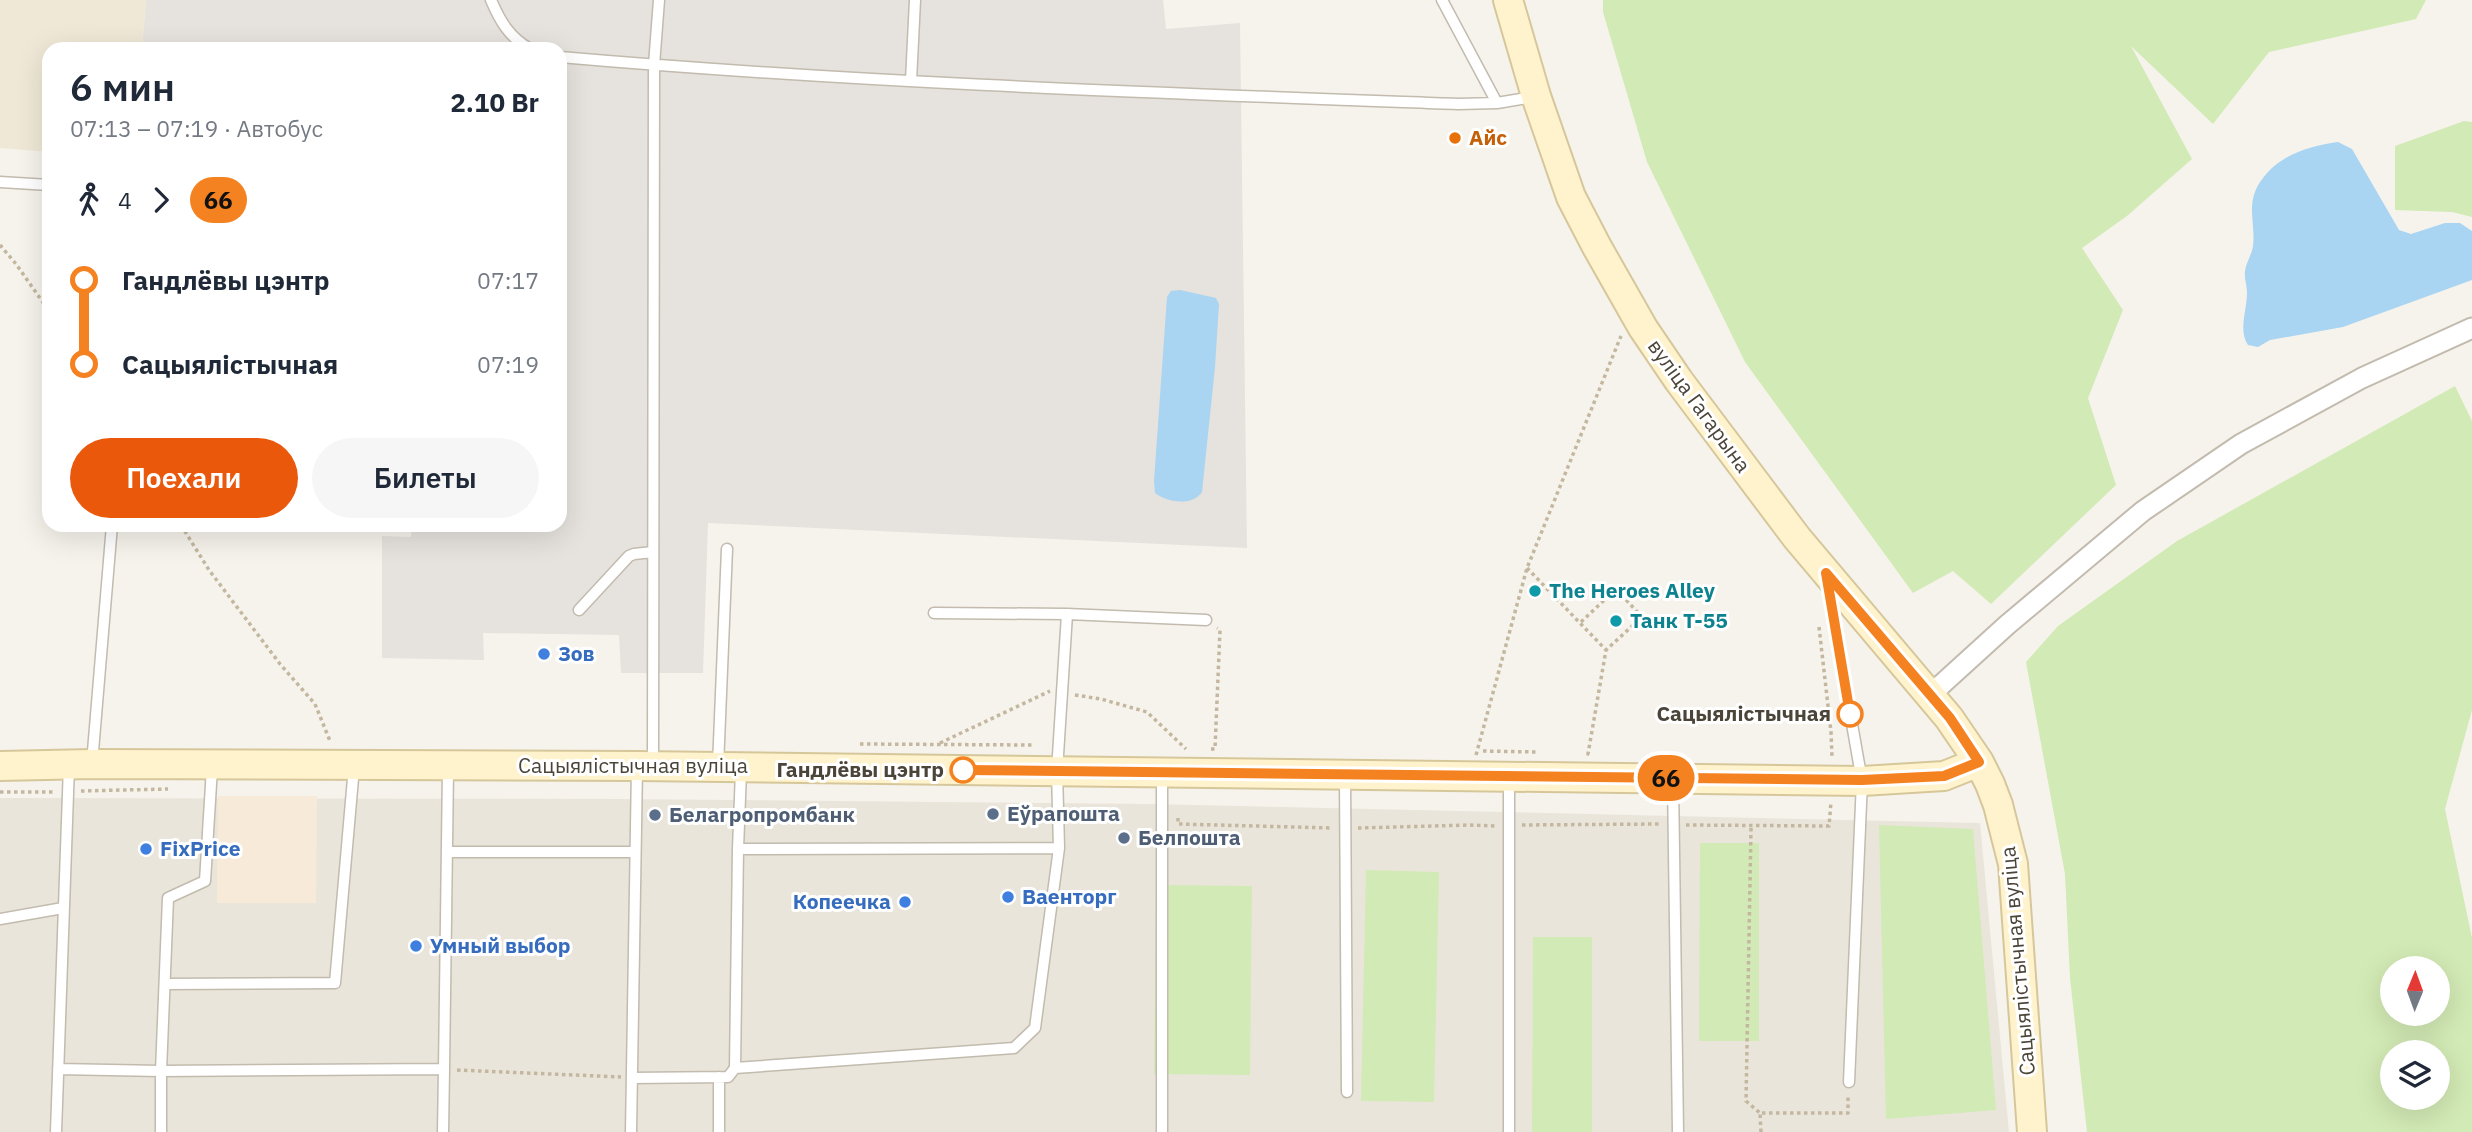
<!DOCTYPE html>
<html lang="ru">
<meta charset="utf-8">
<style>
body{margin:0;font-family:"IBM Plex Sans",sans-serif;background:#f6f6f7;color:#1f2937;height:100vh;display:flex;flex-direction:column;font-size:26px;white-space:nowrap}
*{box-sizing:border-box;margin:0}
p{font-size:23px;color:#747a83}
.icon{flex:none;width:38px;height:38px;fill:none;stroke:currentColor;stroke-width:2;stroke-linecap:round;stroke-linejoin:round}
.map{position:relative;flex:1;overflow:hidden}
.details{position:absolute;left:42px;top:42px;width:525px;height:490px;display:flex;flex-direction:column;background:#fff;border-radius:21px;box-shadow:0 7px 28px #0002}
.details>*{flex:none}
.badge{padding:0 14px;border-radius:23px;font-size:24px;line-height:46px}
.needle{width:46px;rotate:1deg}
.controls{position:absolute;left:2380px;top:956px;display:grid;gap:14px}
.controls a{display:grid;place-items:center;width:70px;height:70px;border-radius:50%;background:#fff;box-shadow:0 7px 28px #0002;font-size:35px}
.map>.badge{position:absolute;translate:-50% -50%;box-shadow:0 0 0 4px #fff}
.legs{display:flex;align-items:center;gap:10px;height:77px;padding:0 28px;font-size:23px}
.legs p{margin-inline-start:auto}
.summary{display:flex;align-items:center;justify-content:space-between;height:119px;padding:0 28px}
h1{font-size:38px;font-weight:600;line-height:52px}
.cta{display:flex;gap:14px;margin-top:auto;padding:14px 28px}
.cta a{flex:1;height:80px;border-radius:42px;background:#ea580c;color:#fff;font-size:28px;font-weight:600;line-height:80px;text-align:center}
.cta a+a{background:#f6f6f7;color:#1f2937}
ul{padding:0 28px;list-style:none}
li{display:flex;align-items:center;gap:24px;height:84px;font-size:26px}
li i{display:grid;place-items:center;width:10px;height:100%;margin:0 9px;background:currentColor}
li i::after{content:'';width:18px;height:18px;margin:-9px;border:5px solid;border-radius:50%;background:#fff}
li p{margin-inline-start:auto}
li:first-child i{background:linear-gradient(#0000 50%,currentColor 0)}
li:last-child i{background:linear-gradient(currentColor 50%,#0000 0)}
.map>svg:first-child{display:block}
.residential{fill:#eae5da}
.commercial{fill:#f7ead8}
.industrial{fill:#e6e2dd}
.education{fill:#efe8d6}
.green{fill:#d2eab5;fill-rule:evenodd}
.water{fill:#a9d4f2}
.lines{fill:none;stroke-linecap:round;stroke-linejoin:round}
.service-casing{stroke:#c2bbae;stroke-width:13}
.minor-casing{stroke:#c2bbae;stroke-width:23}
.secondary-casing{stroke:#d6c79b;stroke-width:32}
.path{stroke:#c4b79f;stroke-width:3.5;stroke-dasharray:3.5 3.5;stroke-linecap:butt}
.service{stroke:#fff;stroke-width:10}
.minor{stroke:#fff;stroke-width:19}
.secondary{stroke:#fff3cd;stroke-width:28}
.line-1-casing{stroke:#fff;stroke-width:16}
.line-1{stroke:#f58220;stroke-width:10}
.food-dot{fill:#e8710a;stroke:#fff;stroke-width:2.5}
.culture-dot{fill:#0f9aa8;stroke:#fff;stroke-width:2.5}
.shop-dot{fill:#3f7fe0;stroke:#fff;stroke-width:2.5}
.stop-1-dot{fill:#fff;stroke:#f58220;stroke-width:3.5}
.service-dot{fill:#5c6f8a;stroke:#fff;stroke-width:2.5}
.labels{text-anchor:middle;stroke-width:6;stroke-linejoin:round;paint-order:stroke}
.food-label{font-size:21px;font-weight:bold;fill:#c56008;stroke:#fff;text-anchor:start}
.street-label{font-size:21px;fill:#4b4439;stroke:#fff}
.culture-label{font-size:21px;font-weight:bold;fill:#0d838f;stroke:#fff;text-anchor:start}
.shop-label{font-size:21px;font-weight:bold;fill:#366cbe;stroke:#fff;text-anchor:start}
.stop-label{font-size:21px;font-weight:bold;fill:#4b4439;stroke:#fff;text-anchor:end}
.service-label{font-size:21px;font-weight:bold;fill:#4e5e75;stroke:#fff;text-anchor:start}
</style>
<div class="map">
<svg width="2472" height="1132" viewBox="0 0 2472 1132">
<rect width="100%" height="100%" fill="#f6f3ec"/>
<!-- residential -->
<path class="residential" d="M0 798 618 799 1149 804 1980 823 2009 1132H0Z"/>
<!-- commercial -->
<path class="commercial" d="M218 796H317L316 903H217Z"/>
<!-- industrial -->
<path class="industrial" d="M146 0H1163L1166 29 1240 23 1247 548 708 523 703 673H621L619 635 483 633 484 660 382 658V536L411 537V525H560V49H142Z"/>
<!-- education -->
<path class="education" d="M0 0H146L142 49H49V152L0 148Z"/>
<!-- green -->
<path class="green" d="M1603 0H2426L2416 19 2269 52 2213 124 2131 46 2192 159 2127 216 2082 248 2123 310 2088 398 2116 485 1991 604 1953 571 1913 593 1745 362 1647 162 1603 12Z
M2464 121 2472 122V217L2452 212 2395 210V146Z
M2455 386 2472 421V710L2445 809 2472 938V1132H2087L2070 978 2065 874 2026 662 2058 626 2177 541ZM2392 968H2438V1013H2392ZM2392 1052H2438V1097H2392Z
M1879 825 1973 829 1996 1110 1886 1119Z
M1700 843H1759V1041H1699Z
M1366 870 1439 872 1434 1102 1361 1101Z
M1156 885 1252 886 1250 1075 1154 1074Z
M1533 937H1592V1132H1532Z"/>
<!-- water -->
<path class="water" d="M2338 142 2352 149 2399 230 2411 234 2445 223H2460L2472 231V280L2343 327 2270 340 2258 347 2248 345C2238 330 2247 311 2247 293 2247 286 2244 278 2245 271 2246 263 2252 254 2253 246 2256 222 2244 202 2263 178 2281 154 2310 146 2338 142Z
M1180 290 1216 298 1219 304 1215 367 1202 492C1193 506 1168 503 1155 493L1154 481 1167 297 1171 291Z"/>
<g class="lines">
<!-- service casing -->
<g class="service-casing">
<path id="service" d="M491 0C500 21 509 37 530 49
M1442 0 1497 103
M560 57C859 83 1159 93 1458 104L1497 103 1533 97
M911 81 915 0
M0 182 49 185
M1828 587 1862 781 1849 1082
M579 610 629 556 634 554 653 552
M934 613 1067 614
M653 762 654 65 659 0
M92 763 112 525
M718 766 727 549
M1162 776V1132
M1345 778 1347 1092
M1673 782 1678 1132
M738 849 741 771
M447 852H635
M0 919 63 908
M165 984 335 983 354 767
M735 1068 1014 1048 1035 1028 1059 848
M58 1069 161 1071 444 1069 448 769
M632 1078 728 1077 735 1068 738 849 1059 848 1057 771 1067 614 1206 620
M56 1132 69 765
M161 1132V1071L168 898 205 881 212 768
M443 1132 444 1069
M631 1132 637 767
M719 1132V1077
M1509 1132V780"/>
</g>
<!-- minor casing -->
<g class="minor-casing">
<path id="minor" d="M1930 695 2007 625 2143 511 2241 444 2362 378 2472 328"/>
</g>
<!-- secondary casing -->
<g class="secondary-casing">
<path id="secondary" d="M1508 0 1536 96 1571 197 1597 247 1643 328 1679 381 1797 538 1949 718 1979 762 1990 784 1998 805 2013 864 2032 1132
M0 766 92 764 637 766 1862 781 1944 776 1979 762"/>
</g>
<!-- path -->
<path class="path" d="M0 245 16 264 49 311
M181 525 209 570 280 664 315 704 330 741
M1527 568 1606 650 1588 754H1590
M1581 622 1616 589 1642 617 1606 650
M1819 627 1831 732 1832 757
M1075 695 1101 699 1147 712 1186 749
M940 743 1050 691
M860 744 1032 745
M1211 749H1215L1220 630 1217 628
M1483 751 1538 752
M1476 755 1527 568 1621 336
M81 791 168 789
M0 792H56
M1178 818V824L1332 828
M1522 825 1661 824
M1686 825 1829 826 1831 802
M1358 828 1470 825 1497 826
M1751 828 1746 1101 1760 1113
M457 1070 621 1077
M1761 1132 1760 1113H1848V1096"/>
<!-- service -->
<use href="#service" class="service"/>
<!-- minor -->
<use href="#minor" class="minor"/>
<!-- secondary -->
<use href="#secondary" class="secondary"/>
</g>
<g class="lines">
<!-- line-1 casing -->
<g class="line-1-casing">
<path id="line-1" d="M963 770 1862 780 1944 776 1979 762 1950 718 1826 573 1850 714"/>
</g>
<!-- line-1 -->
<use href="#line-1" class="line-1"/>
</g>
<!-- markers -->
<circle class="food-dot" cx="1455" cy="138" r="7"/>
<g class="culture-dot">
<circle cx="1535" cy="591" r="7"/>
<circle cx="1616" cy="621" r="7"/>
</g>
<g class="shop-dot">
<circle cx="544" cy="654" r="7"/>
<circle cx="146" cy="849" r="7"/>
<circle cx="1008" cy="897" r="7"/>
<circle cx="905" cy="902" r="7"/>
<circle cx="416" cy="946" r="7"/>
</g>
<g class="stop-1-dot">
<circle cx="1850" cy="714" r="12"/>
<circle cx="963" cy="770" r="12"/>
</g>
<g class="service-dot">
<circle cx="993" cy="814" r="7"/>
<circle cx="655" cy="815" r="7"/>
<circle cx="1124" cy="838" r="7"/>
</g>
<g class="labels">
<!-- food labels -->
<g class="food-label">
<text x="1469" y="145">Айс</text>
</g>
<!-- street labels -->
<g class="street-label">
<text transform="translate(1699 406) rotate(54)" y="7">вуліца Гагарына</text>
<text x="633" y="773">Сацыялістычная вуліца</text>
<text transform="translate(2018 961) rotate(-95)" y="7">Сацыялістычная вуліца</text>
</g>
<!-- culture labels -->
<g class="culture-label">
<text x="1549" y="598">The Heroes Alley</text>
<text x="1630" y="628">Танк Т-55</text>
</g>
<!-- shop labels -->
<g class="shop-label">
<text x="558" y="661">Зов</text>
<text x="160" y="856">FixPrice</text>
<text x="1022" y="904">Ваенторг</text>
<text x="891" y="909" text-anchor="end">Копеечка</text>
<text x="430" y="953">Умный выбор</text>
</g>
<!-- stop labels -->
<g class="stop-label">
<text x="1831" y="721">Сацыялістычная</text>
<text x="944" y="777">Гандлёвы цэнтр</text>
</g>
<!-- service labels -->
<g class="service-label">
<text x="1007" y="821">Еўрапошта</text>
<text x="669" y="822">Белагропромбанк</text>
<text x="1138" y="845">Белпошта</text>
</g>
</g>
</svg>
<div class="controls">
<a><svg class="needle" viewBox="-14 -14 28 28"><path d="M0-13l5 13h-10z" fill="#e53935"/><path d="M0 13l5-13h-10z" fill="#747a83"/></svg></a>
<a><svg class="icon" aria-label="layers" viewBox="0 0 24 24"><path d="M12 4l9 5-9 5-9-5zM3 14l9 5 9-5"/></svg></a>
</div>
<b class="badge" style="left:1666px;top:778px;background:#f58220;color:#111">66</b>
<section class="details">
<div class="summary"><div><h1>6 мин</h1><p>07:13 – 07:19 · Автобус</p></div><b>2.10 Br</b></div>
<div class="legs"><svg class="icon" aria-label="walk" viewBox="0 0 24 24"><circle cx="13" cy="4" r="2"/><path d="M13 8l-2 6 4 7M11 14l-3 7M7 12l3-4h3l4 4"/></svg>4<svg class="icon" aria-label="forward" viewBox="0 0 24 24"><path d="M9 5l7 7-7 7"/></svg><b class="badge" style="background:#f58220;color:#111">66</b></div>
<ul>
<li><i style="color:#f58220"></i><b>Гандлёвы цэнтр</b><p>07:17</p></li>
<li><i style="color:#f58220"></i><b>Сацыялістычная</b><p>07:19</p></li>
</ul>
<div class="cta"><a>Поехали</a><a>Билеты</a></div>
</section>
</div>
